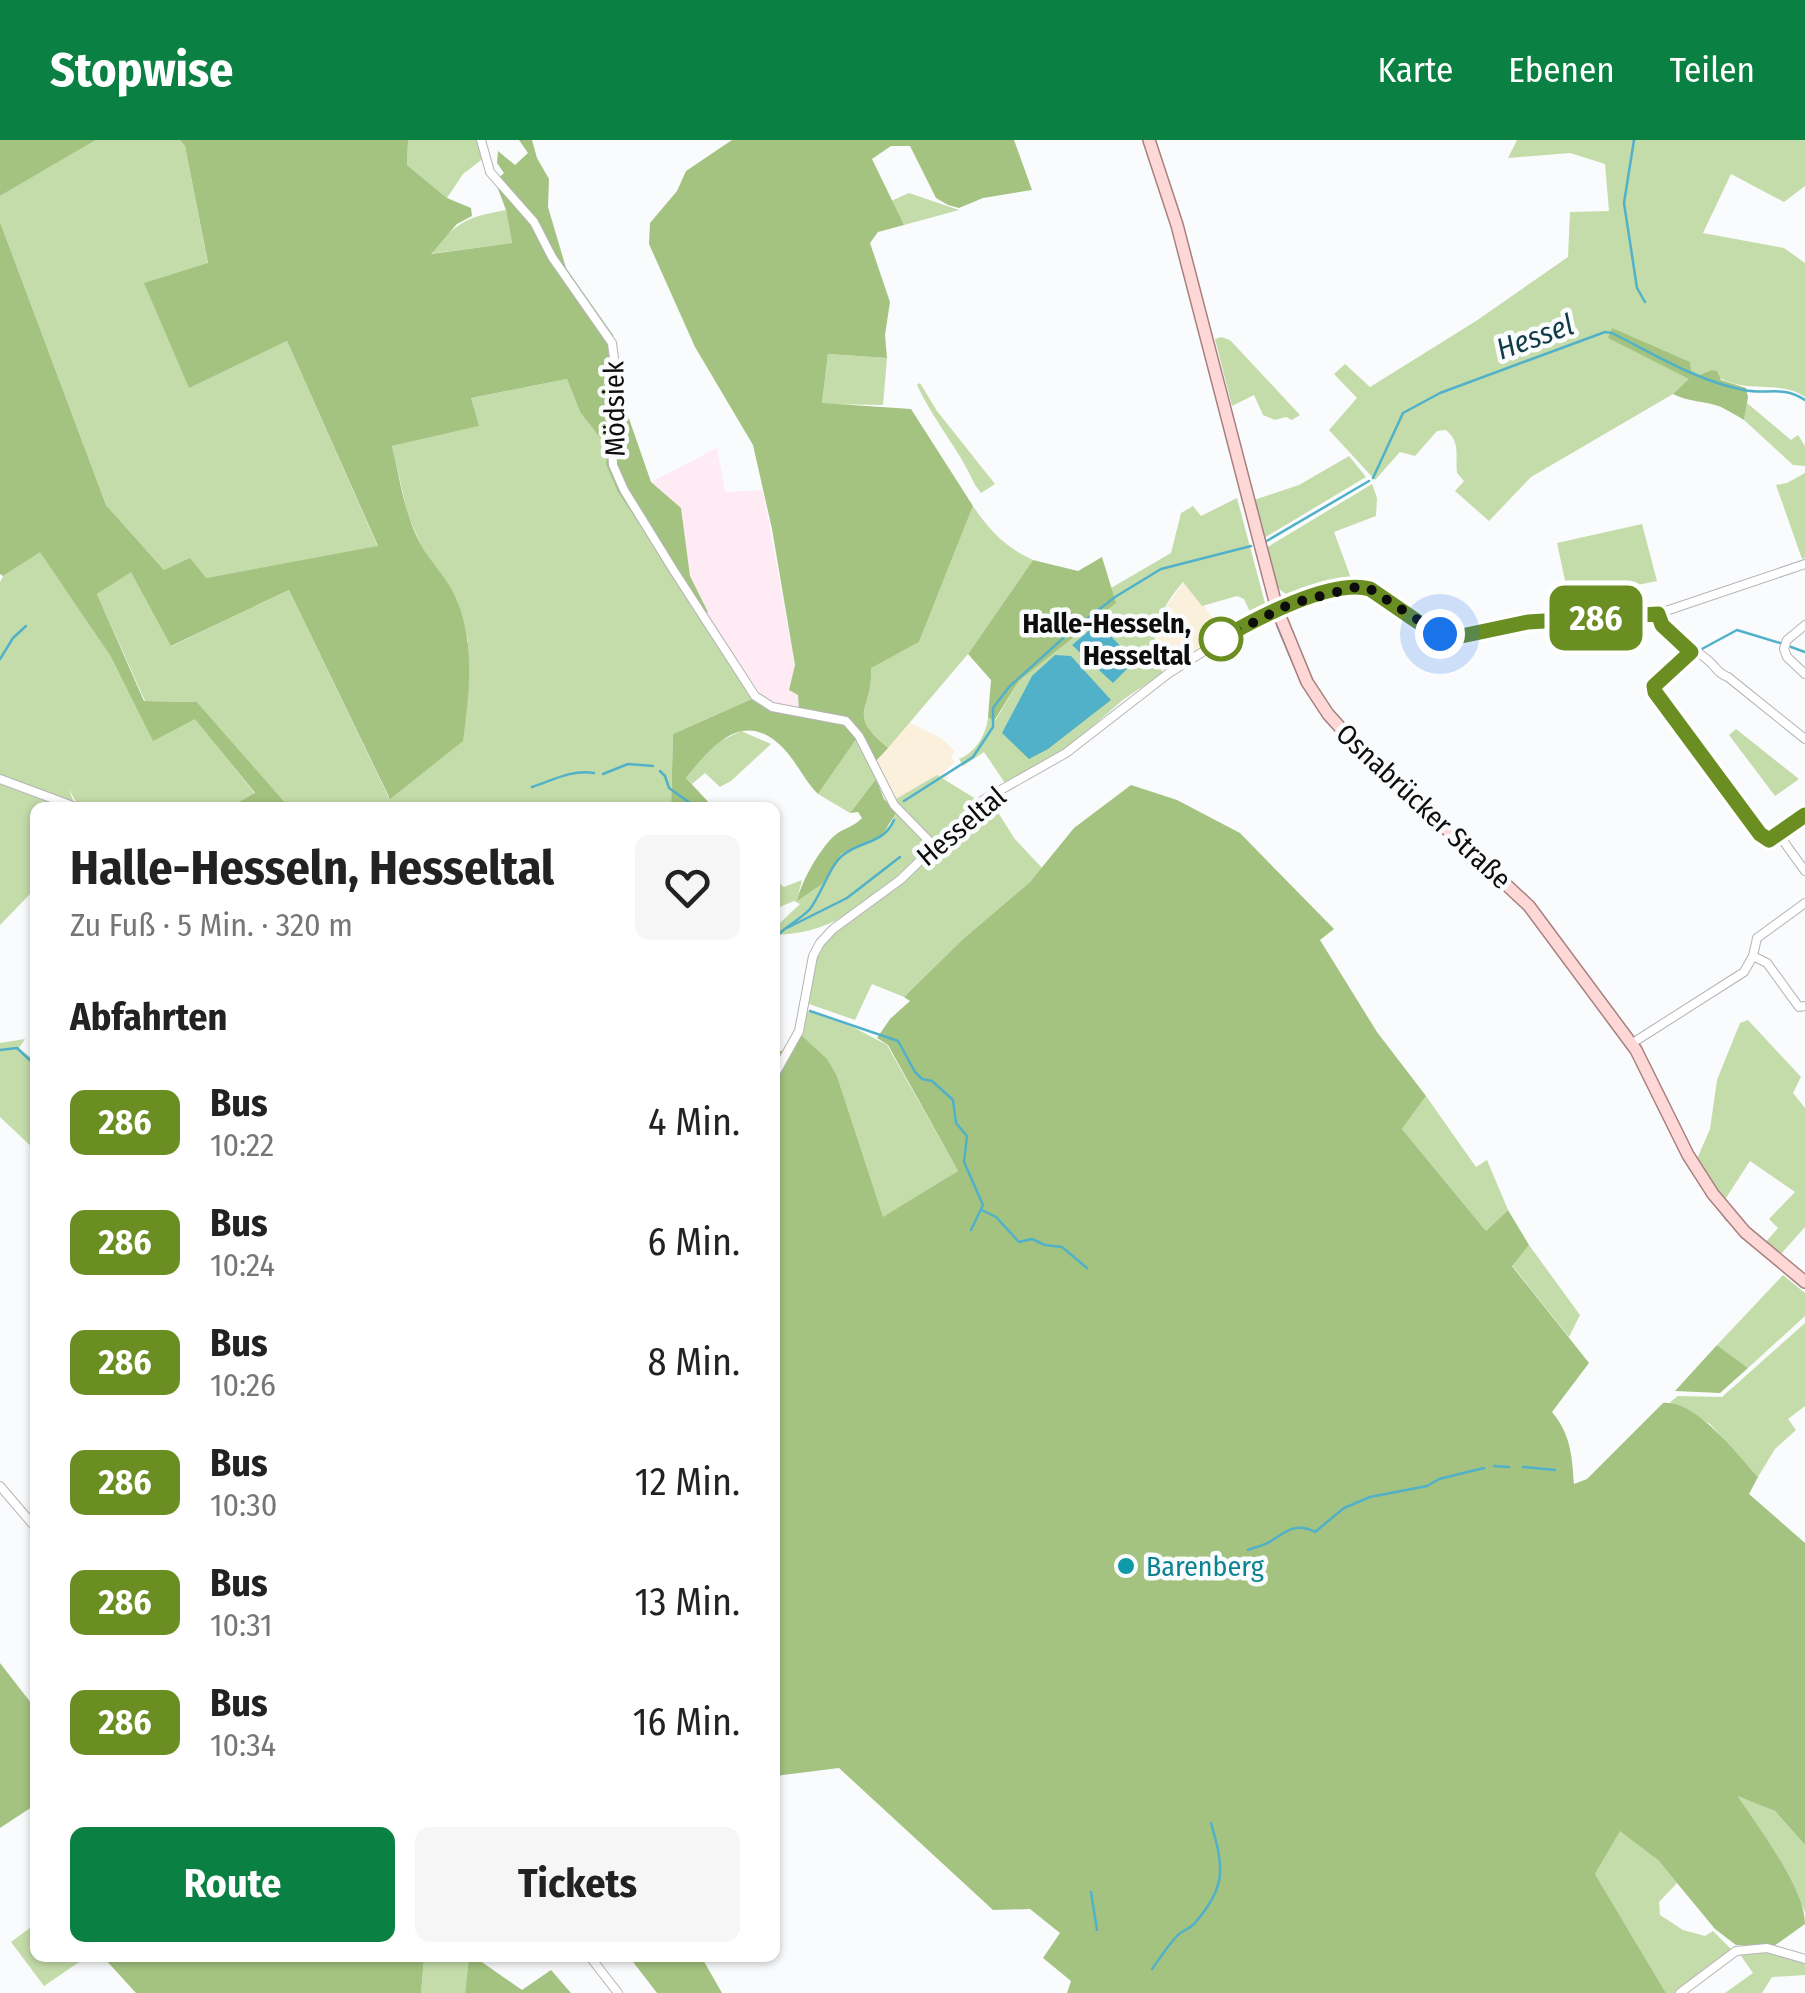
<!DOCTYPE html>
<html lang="de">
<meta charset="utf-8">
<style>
body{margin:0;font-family:"Fira Sans Condensed",sans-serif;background:#f6f6f6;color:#222;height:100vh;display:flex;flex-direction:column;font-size:38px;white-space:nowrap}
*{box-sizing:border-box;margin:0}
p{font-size:32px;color:#767676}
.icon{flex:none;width:55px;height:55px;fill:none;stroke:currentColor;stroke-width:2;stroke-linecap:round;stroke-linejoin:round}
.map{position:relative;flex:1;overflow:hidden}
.side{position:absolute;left:30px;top:662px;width:750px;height:1160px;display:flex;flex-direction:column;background:#fff;border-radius:15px;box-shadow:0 2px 8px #0004}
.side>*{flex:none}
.badge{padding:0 20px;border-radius:15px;font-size:35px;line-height:65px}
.you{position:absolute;width:50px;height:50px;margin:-25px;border:8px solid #fff;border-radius:50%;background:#1a73e8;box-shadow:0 0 0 15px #1a73e833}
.map>.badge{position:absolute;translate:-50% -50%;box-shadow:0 0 0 5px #fff}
h2{padding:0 40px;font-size:38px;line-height:90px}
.round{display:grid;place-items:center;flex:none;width:105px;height:105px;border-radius:15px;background:#f6f6f6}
.head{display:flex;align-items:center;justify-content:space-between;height:170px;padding:0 40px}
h1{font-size:48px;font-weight:700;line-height:75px}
.cta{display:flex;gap:20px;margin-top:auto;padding:20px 40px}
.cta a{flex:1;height:115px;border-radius:15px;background:#0b8043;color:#fff;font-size:40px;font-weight:700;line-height:115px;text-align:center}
.cta a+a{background:#f6f6f6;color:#222}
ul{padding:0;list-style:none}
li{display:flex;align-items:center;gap:30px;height:120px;padding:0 40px}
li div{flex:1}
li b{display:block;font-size:38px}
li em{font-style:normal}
li .badge{min-width:110px;font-weight:700;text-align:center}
header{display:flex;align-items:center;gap:60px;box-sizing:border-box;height:140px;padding:0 50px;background:#0b8043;color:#fff}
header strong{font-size:48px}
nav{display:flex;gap:55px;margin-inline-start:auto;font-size:35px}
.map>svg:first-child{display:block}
.commercial{fill:#fbf0db}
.industrial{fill:#feebf3}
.green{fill:#c4dcaa}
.forest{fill:#a4c380}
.water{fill:#51b1c9}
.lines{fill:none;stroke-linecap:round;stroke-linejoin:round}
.stream{stroke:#51b1c9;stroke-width:2.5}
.minor-casing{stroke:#b4b4b7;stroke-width:10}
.major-casing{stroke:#a8807f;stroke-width:14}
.minor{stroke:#fff;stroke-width:8}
.major{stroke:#fdd8d7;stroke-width:11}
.line-casing{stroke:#fff;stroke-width:22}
.line{stroke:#6b8e23;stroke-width:15}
.walk{stroke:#0d0d0d;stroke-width:10;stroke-dasharray:0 18}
.stop-dot{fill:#fff;stroke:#6b8e23;stroke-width:5}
.culture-dot{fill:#0f9aa8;stroke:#fafbfd;stroke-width:4}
.labels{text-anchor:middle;stroke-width:9;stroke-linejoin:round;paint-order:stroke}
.street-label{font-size:28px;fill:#0d0d0d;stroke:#fafbfd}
.stop-label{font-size:28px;font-weight:bold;fill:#0d0d0d;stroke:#fafbfd;text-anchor:end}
.culture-label{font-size:28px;fill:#0d838f;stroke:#fafbfd;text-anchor:start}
.water-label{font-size:30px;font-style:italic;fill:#103c47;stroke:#fafbfd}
</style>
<header>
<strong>Stopwise</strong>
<nav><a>Karte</a><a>Ebenen</a><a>Teilen</a></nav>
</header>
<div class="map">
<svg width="1805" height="1853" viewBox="0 0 1805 1853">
<rect width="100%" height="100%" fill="#fafbfd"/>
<!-- commercial -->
<path class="commercial" d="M1184 442 1204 465 1223 495 1163 533 1153 507 1156 490 1160 475Z
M909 582 941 598 955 611 951 617 955 622 943 632 949 638 945 640 937 635 894 660 876 621Z"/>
<!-- industrial -->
<path class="industrial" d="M717 308 725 352 763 350 795 526 789 549 798 555 799 570 777 567 764 558 704 474 708 471 690 436 681 368 651 342Z"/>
<!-- green -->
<path class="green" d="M96 0H180L185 6 208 124 145 143 189 247 287 201 378 407 206 438 164 430 106 365 0 82V56Z
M408 0H479L484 18 463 34 447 58 407 25Z
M1517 0H1805V46L1784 62 1731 34 1703 93 1784 108 1805 123V257C1776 237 1737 258 1710 230L1700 236 1612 188 1609 198 1690 239 1673 254 1531 337 1489 381 1455 351 1464 341 1457 333C1455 316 1461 302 1446 290L1437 291 1415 316 1400 312 1375 340 1329 290 1357 258 1334 234 1345 224 1370 247 1476 181 1568 117 1570 72 1609 71 1605 24 1570 13 1508 18Z
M909 53 959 70 904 85 891 61Z
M506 70 512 103 429 114C459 82 462 78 506 70Z
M1221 197 1230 200 1300 275 1292 280 1286 277 1275 280 1263 275 1254 255 1232 266 1215 199Z
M828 214 887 218 883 265 822 264Z
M567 239 580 272 607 307 606 324 754 558 673 594 671 667H289L197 562 145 561 97 454 131 431 172 506 289 450 389 658 468 501 457 460 421 405 408 375 392 306 478 286 471 258Z
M920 243 937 271 995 344 981 353 975 345C959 309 933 280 917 245Z
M1747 263 1791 300 1798 295 1805 306V326L1793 325 1744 280Z
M1349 316 1366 337 1264 398 1254 360 1299 345Z
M1805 333V418L1802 419 1776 345 1787 343Z
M1372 344 1377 358 1376 376 1334 392 1352 441 1290 457 1275 446 1266 408Z
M1237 358 1266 467 1252 476 1244 459 1237 456 1202 466 1183 442C1160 468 1145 501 1163 533L1124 559 1065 610 1005 643 984 612 963 626 959 619C976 612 986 595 988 577L995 581 1019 541 1115 463 1111 448 1171 413 1181 373 1193 366 1201 376Z
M973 366C990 391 1005 407 1033 420L968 514 888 608C845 572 873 573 871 527L919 502Z
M1642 384 1657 441 1569 459 1557 403Z
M40 411 111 517 153 600 195 578 255 654 230 667H85L77 664 69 649 74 663 0 636V442L3 436Z
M1736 589 1799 639 1775 656 1729 595Z
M741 591 771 604 731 641 720 647 705 633 692 644 686 638 712 605Z
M857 598 876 639 850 673 818 654Z
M937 635 976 659 974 666 935 699 930 698 894 660Z
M0 642 72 667 35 668V749L0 785Z
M991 661 1014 698 1042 728 1030 742 963 799 904 857 872 844 855 880 809 864 815 819 825 801 902 741Z
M897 672 925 701 928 710C884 752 839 794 775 795V782L780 783 800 764 794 761 775 769V740L784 747 802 740 797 760 828 734 841 714 871 702 889 686Z
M807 871 853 887 887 905 958 1031 883 1078 837 936 800 894Z
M1748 880 1801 937 1793 953 1805 968V1087L1780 1115 1765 1103 1778 1088 1769 1079 1795 1052 1750 1021 1724 1061 1696 1021 1710 989 1717 940 1740 883Z
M25 899 19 908 35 921V1010L0 977V903Z
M1426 956 1476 1027 1487 1020 1508 1070 1486 1091 1402 989Z
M1529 1105 1580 1175 1569 1197 1512 1125Z
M1783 1135 1805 1153V1176L1748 1228 1717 1205Z
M1805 1183V1266L1788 1279 1796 1290 1775 1309 1758 1337 1710 1284 1670 1262 1678 1256 1722 1257Z
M1737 1654 1775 1671 1805 1705V1772L1786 1734Z
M1620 1690 1658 1720 1677 1743 1659 1762 1660 1775 1683 1790 1705 1796 1713 1791 1732 1810 1679 1853H1666L1595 1734Z
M35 1784V1818H85L44 1846 11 1802Z
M1755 1810 1783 1814 1805 1821V1835L1772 1837 1762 1853H1725L1753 1833 1739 1813Z
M424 1818H469L465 1853H421Z"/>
<!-- forest -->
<path class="forest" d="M0 0H96L0 56Z
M180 0H408L407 25 447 58 471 68 472 76 457 84 431 114 512 103 506 70 495 41 504 33 497 23 498 11 515 25 528 13 519 0H532L537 18 549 39 548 67 566 128 613 195 625 267 651 342 681 368 690 436 708 472 702 477 618 352 606 324 607 307 580 272 567 239 471 258 479 286 392 306C400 339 404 373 420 403 431 423 450 441 458 463 475 508 469 555 463 601L390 659 289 450 171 506 131 432 97 454 144 561 197 562 289 667H230L255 653 195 579 153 601 111 517 40 412 3 436 0 434V82L106 365 164 430 190 418 206 438 378 406 287 201 189 248 144 143 208 123 185 6Z
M732 0H1014L1032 50 983 58 959 68 948 65 936 58 910 6H891L872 19 904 85 878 92 870 103 890 162 885 195 887 218 828 214 822 263 911 269 973 366 919 502 871 528C873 573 845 572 888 608L876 621 849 580 844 576 799 570 798 555 789 550 795 525 772 389 753 305 695 207 649 104 650 83 677 51 686 31Z
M1612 188 1690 222 1691 231 1700 235 1711 230 1717 231 1721 240 1746 248 1748 257 1744 280C1737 276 1729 271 1721 267 1706 261 1687 262 1673 254L1689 239 1608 198Z
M1102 417 1116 463 1019 541 994 581 988 577 991 540 968 514 1033 420 1078 431Z
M754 558 762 564 846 584 857 598 818 654C805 641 797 623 784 609 744 567 712 605 686 638L713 667 671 668 673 594Z
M876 639 884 659 897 672 882 695 841 714 822 744 797 761C801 742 819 710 834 696 843 688 854 687 862 678L858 672 850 673Z
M1131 645 1177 660 1240 693 1334 789 1320 800 1377 892 1426 956 1402 989 1486 1091 1508 1070 1529 1105 1512 1126 1589 1223 1552 1272C1571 1295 1572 1316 1574 1344L1587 1339 1663 1263C1695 1259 1738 1315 1758 1337L1749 1354 1805 1403V1705L1775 1671 1738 1656C1758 1688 1805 1748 1805 1784L1774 1806 1736 1805 1715 1789 1658 1720 1620 1691 1595 1734 1666 1853H1067L1071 1841 1043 1818 1060 1793 1030 1769 993 1770 839 1628 775 1636V908L789 915 800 894 827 919 837 936 883 1077 958 1031 888 905 877 898 890 879 910 861 904 857 963 799 1030 742 1074 688Z
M1717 1205 1748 1228 1720 1253 1675 1251Z
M0 1523 35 1568V1665L0 1688Z
M104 1818H424L421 1853H136Z
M469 1818H476L522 1850 551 1830 571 1853H465Z
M630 1818H702L722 1853H657Z"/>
<!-- water -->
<path class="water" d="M1098 483 1135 521 1113 543 1072 505Z
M1055 515 1071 516 1111 560 1048 609 1029 619 1002 593 1032 536Z"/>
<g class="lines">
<!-- stream -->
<path class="stream" d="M1634 0 1624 63 1637 148 1645 162
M1373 338 1403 273 1440 253 1605 192 1612 193C1654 214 1697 241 1744 250 1768 255 1781 245 1805 260
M1265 402 1369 341
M1277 485 1294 525
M1791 507 1805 512
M1700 510 1737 490 1780 503
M0 519 13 498 26 486
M660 631 665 636 669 648 697 668
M603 634 628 624 653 626
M532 647C551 641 572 629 594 633
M904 661 973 617 993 587V568L1009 547 1070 492 1115 457 1161 429 1251 406
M787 788 847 758 900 717
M779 794C788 785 802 778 810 769 821 755 830 725 843 715 862 700 884 704 894 680
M810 871 898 901 915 932 922 939 932 941 953 960 956 983 967 996 964 1022 983 1065 971 1090
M0 910 17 908 35 925
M1690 1028 1727 1080
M982 1070 996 1077 1019 1102 1032 1099 1045 1105 1062 1107 1087 1128
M1494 1326 1509 1327
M1523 1327 1555 1330
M1248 1410C1255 1407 1264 1406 1271 1401 1286 1391 1297 1382 1315 1392L1344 1368 1370 1357 1427 1346 1439 1339 1484 1328
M1091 1752 1097 1790
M1152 1829C1160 1818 1167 1807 1176 1797 1181 1791 1188 1790 1194 1784 1227 1747 1224 1728 1211 1683"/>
<!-- minor casing -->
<g class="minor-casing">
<path id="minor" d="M481 0 490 32 534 82 552 117 612 203 616 234 611 274 613 325 624 350 674 431 755 556 772 567 846 581 859 596 894 665 935 707
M1657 474C1668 499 1692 505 1710 522 1717 529 1719 534 1728 537L1805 599
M1805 485 1787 500 1784 509 1787 517 1805 534
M1691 511 1654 546 1655 552 1760 694 1769 700 1805 675
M0 639 78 668
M1779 695 1805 731
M1753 816 1767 823 1799 867 1805 866
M1631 904 1744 832 1753 816 1757 798 1805 763
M775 934 799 891 813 816 820 803 833 789 900 740 983 660 1066 613 1169 533 1254 480 1291 464 1361 446 1371 449 1440 495 1459 498 1527 482 1657 474 1805 424
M0 1346 35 1387
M591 1818 618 1853
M1680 1853 1736 1811 1767 1808 1805 1819"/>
</g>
<!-- major casing -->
<g class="major-casing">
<path id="major" d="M1149 0 1177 85 1277 469 1307 542 1328 574 1355 604 1529 766 1636 910 1688 1015 1713 1054 1745 1092 1805 1142"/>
</g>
<!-- minor -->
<use href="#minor" class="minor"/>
<!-- major -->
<use href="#major" class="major"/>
</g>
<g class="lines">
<!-- line casing -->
<g class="line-casing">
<path id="line" d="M1221 499C1255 479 1332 438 1370 449L1424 486 1452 498 1528 482 1658 474 1662 485 1691 512 1654 546 1655 552 1760 694 1769 700 1805 675"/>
</g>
<!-- line -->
<use href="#line" class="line"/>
<!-- walk -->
<path class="walk" d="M1221 499 1290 464 1360 446 1370 449 1440 494"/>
</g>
<!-- markers -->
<circle class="stop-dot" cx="1221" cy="499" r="20"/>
<circle class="culture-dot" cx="1126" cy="1426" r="10"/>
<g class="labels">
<!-- street labels -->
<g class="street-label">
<text transform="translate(614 269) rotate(-91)" y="10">Mödsiek</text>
<text transform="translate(1424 666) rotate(43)" y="10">Osnabrücker Straße</text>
<text transform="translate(961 686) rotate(-40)" y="10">Hesseltal</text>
</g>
<!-- stop labels -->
<g class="stop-label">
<text x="1191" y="493">Halle-Hesseln,<tspan x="1191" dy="32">Hesseltal</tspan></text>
</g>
<!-- culture labels -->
<g class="culture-label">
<text x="1146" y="1436">Barenberg</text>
</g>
<!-- water labels -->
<g class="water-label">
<text transform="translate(1535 197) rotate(-20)" y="10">Hessel</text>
</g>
</g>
</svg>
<div class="you" style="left:1440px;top:494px"></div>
<b class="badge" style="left:1596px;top:478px;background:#6b8e23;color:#fff">286</b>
<section class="side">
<div class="head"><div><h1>Halle-Hesseln, Hesseltal</h1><p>Zu Fuß · 5 Min. · 320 m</p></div><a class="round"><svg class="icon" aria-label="heart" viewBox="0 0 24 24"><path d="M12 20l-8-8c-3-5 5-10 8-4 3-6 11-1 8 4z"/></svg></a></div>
<h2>Abfahrten</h2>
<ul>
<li><span class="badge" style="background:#6b8e23;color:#fff">286</span><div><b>Bus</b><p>10:22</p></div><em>4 Min.</em></li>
<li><span class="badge" style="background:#6b8e23;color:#fff">286</span><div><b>Bus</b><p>10:24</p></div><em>6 Min.</em></li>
<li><span class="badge" style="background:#6b8e23;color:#fff">286</span><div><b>Bus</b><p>10:26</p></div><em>8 Min.</em></li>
<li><span class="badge" style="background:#6b8e23;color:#fff">286</span><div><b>Bus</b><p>10:30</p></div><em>12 Min.</em></li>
<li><span class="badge" style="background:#6b8e23;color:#fff">286</span><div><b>Bus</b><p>10:31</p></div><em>13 Min.</em></li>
<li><span class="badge" style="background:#6b8e23;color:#fff">286</span><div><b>Bus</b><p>10:34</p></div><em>16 Min.</em></li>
</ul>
<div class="cta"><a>Route</a><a>Tickets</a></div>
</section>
</div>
